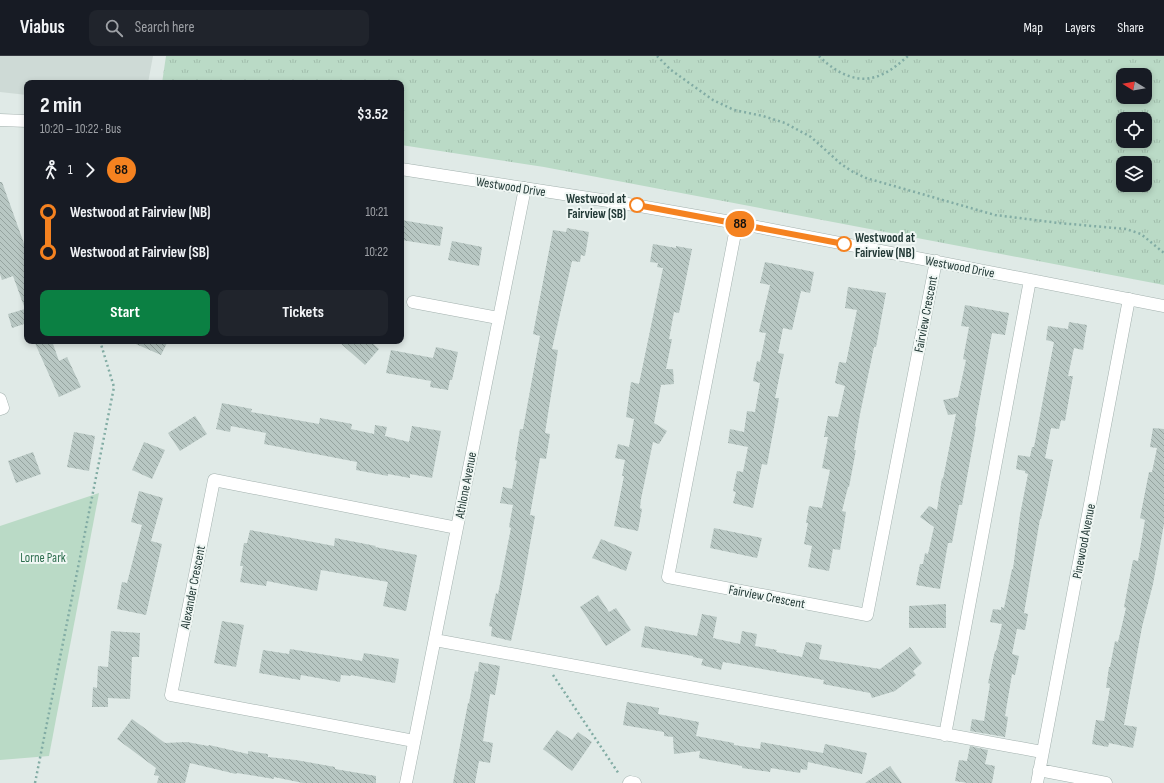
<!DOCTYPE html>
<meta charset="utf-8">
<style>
body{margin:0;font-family:"Sofia Sans Condensed",sans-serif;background:#20242c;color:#f1f3f6;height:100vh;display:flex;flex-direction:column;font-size:15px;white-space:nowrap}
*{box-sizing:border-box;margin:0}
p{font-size:13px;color:#9ea1a6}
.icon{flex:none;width:22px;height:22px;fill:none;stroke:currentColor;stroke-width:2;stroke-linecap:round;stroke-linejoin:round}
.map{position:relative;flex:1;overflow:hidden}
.side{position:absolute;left:24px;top:24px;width:380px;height:264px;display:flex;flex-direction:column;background:#171b24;border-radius:8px;box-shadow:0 2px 6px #0003}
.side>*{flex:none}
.badge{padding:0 8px;border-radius:13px;font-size:14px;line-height:26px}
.needle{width:26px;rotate:281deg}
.buttons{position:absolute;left:1116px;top:12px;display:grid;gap:8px}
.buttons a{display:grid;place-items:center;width:36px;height:36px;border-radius:8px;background:#171b24;box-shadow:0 2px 6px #0003;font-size:20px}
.map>.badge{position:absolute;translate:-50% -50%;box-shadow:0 0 0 2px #fff}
.legs{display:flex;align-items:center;gap:6px;height:44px;padding:0 16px;font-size:13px}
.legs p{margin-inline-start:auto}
.summary{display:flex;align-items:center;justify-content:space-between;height:68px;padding:0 16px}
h1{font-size:22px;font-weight:700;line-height:30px}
.action{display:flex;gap:8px;margin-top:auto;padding:8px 16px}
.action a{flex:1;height:46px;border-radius:8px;background:#0b8043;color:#fff;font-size:16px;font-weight:700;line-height:46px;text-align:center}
.action a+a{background:#20242c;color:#f1f3f6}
ul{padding:0 16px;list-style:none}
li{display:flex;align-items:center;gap:14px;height:40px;font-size:15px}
li i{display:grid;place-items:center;width:6px;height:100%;margin:0 5px;background:currentColor}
li i::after{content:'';width:10px;height:10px;margin:-5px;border:3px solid;border-radius:50%;background:#171b24}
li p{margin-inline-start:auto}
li:first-child i{background:linear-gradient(#0000 50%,currentColor 0)}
li:last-child i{background:linear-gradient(currentColor 50%,#0000 0)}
header{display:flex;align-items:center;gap:24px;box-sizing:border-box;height:56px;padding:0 20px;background:#171b24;border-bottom:1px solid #363941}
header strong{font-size:19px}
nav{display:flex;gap:22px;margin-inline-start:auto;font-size:14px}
.search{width:280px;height:36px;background:#20242c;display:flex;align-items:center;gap:10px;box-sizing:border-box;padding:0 14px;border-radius:8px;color:#9ea1a6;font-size:15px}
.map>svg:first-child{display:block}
.built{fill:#cedad6}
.grass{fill:url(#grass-tufts);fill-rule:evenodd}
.park{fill:#badac6}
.building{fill:url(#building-back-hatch)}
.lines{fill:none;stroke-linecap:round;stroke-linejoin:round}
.minor-casing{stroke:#a3b1ae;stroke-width:13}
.path{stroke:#82aca4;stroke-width:2.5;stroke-dasharray:2 3;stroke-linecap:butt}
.minor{stroke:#fff;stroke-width:12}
.line-1-casing{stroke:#fff;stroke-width:9}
.line-1{stroke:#f58220;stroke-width:6}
.stop-1-dot{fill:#fff;stroke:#f58220;stroke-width:2}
.labels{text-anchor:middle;stroke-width:4;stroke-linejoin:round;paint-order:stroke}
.street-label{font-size:13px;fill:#223936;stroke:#f0f7f4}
.stop-label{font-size:13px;font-weight:bold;fill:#223936;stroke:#f0f7f4;text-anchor:end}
.park-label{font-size:13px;fill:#2e6e4f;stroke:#f0f7f4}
</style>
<header>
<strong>Viabus</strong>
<div class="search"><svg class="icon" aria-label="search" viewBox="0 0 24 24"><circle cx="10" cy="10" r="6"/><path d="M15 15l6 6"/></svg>Search here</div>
<nav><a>Map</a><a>Layers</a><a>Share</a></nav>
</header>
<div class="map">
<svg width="1164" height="727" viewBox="0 0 1164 727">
<defs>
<pattern id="grass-tufts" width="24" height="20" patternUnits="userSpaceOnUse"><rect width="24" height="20" fill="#badac6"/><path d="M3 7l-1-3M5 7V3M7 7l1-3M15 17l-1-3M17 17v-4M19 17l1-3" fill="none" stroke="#a0bcab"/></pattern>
<pattern id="building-back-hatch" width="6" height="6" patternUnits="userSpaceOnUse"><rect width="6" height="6" fill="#b8c7c3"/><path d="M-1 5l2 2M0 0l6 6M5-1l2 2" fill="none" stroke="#95a39f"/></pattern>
</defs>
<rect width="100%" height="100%" fill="#e0eae7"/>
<!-- built -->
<path class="built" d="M0 0H153L148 27H27V39L0 36Z"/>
<!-- grass -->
<path class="grass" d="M166 0H1164V229L544 111 401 89V27H162ZM1123 19H1145V41H1123ZM1123 63H1145V85H1123ZM1123 107H1145V129H1123Z"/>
<!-- park -->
<path class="park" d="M99 437 49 700 0 704V470Z"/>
<!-- building -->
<path class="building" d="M0 126H2L27 196V267L12 272 8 258 25 253 13 220 2 224 0 218Z
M401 164 443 171 440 190 401 184Z
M567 172 589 176 585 200 581 199 580 206 572 205 552 293 558 294 545 377 550 378 546 403 540 402 530 459 535 460 521 539 511 585 491 580 492 571 489 570 496 537 498 538 511 472 509 471 513 449 500 447 503 431 512 433 517 405 515 404 520 373H523L540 280 533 278 553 174 566 176Z
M452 185 482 191 479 210 448 204Z
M653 188 676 192V190L692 193 679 257 674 256 669 283H672L666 313H673L674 328 661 329 654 367 667 375 659 388 653 386 641 443 640 452 642 453 638 475 614 470 624 420H622L625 404 615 402 618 388 629 391 634 363 626 361 631 326 639 328 663 212 657 211 658 207 650 206Z
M765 206 814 216 810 237 801 235 792 274 783 272 778 297 784 298 775 342H779L774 371 767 409 762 408 753 452 733 447 736 436 733 435 737 415 743 416 748 391 728 387 730 373 744 376 747 355 755 356 760 327 753 325 757 305 760 306 766 277 759 276 770 229 760 227Z
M848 231 886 237 876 291H874L860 358 854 394H856L849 431H848L842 455 846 456 840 494 833 493 829 515 808 511 812 490 804 488 808 467H806L809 450 822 452 830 414 822 412 828 381H824L828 360 838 361 845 330 835 327 839 306 846 307 857 254 845 252Z
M965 249 1009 257 1005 279 992 277 975 370 976 371 962 449H959L952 487H948L940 533 916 529 920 508H923L925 497 928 498 934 471 920 461 929 450 937 454 942 422 943 423 956 358 948 359 943 344 958 341 966 304 963 303 969 271 961 270Z
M1069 266 1087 269 1083 294 1074 292 1068 320H1073L1065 365 1061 364 1059 373 1051 372 1045 402 1053 404 1041 463H1040L1024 557 1028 558 1025 574 1017 573 1012 598 1019 600 1015 619 1012 618 1005 660 1008 661 1005 681 970 675 972 663 984 665 990 628 988 627 995 595H996L1002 568 990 566 993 553 1001 554V551L1004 552 1012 513H1013L1020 459 1028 418 1025 417V415L1016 413 1018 399 1030 401 1032 391H1034L1054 286 1046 284 1048 270 1068 273Z
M34 285H52L59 305 67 301 81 331 59 341Z
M129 285H168L161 299Z
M338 285H370L379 293 365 309Z
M436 291 458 296 452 324H450L448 334 430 331 431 325 386 317 391 294 433 302Z
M222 347 252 353 251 356 319 368 320 362 352 368 351 373 374 378 375 369 387 371 385 380 409 386 412 370 441 375 432 422 410 418V422L388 418V420L356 414 357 406 264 388 266 377 231 370 230 376 216 373Z
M195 360 207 378 180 395 168 377Z
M1153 372 1164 373V468L1153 528 1142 571 1124 669 1137 671 1133 692 1109 687 1108 691 1092 688 1096 664 1104 665 1110 632H1106L1109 611H1110L1115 585 1118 586 1126 552 1124 551 1133 504 1138 505 1145 464 1140 462 1149 416H1152L1157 392 1150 391Z
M74 376 95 380 89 415 67 411Z
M144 386 165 394 152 423 132 414Z
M33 396 41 418 16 427 8 405Z
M139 435 163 442 151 485 162 488 146 559 117 553 122 526 127 527 142 469 131 466Z
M714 472 762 482 757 502 710 492Z
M250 474 334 490 335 482 376 490 375 491 417 499 406 555 383 550 388 526 321 514 317 535 267 525 266 530 240 526 243 510H240L244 487H247Z
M601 483 632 496 626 515 592 502Z
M598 539 609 556 616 552 631 574 606 590 580 551Z
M946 548V572H909V550Z
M702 558 717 561 713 582 740 588 742 575 757 578 755 590 777 594 776 596 802 601 806 586 822 589 819 603 880 613 910 591 922 607 913 615 916 619 895 635 872 642 870 637 823 628 824 624 723 606 721 614 701 609 703 603 693 601V600L641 591 645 570 697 580Z
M222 565 244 569 236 611 214 607Z
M111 575 140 577 139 601H132L130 643 108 642V651H92L93 631 97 632 98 610 108 611Z
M290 593 362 605 364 597 399 603 395 627 351 619V620L341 619 340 626 301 619 300 624 259 617 263 594 289 598Z
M479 606 500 610 495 639 490 638 483 685 493 687 490 707 479 705 475 727H453L468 647H469L475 615 478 616Z
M627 646 659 652 658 658 699 666 696 680 734 687V689L760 693 761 686 823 697 825 688 867 697 862 718 808 706 807 714 801 713 800 717 771 712 770 716 742 712V710L699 702 700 695 674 698 673 681 664 680V676L623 669Z
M132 663 165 687 187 686 208 690 209 689 248 698V695L268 698V701L296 704 335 711V713L376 720V727H303L274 721V723L237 717 236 718 190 707 185 727H157L159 720 154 719 156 712 117 683Z
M557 674 572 684 578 676 592 686 572 715 543 693Z
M970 690 988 694 985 708 995 710 992 727H968L955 725 959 704 967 705Z
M890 710 902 727H865Z"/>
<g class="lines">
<!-- minor casing -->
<g class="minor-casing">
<path id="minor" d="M0 64 27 65
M401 113 634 149 737 167 1164 250
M737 167 668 521 867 559 936 205
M413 246 498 262
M0 343 3 352 0 353
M435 584 1042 696
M945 679 1030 224
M414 685 171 639 214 424 457 472
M1039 714 1106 727
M406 727 525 132
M629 727 630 726 635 727
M1037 727 1129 243"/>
</g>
<!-- path -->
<path class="path" d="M657 0 671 14 713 44 734 54 763 60 785 67 811 81 841 108 853 116 866 122 995 159 1059 167 1126 173 1141 178 1164 197
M819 0C836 17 859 30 883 18 892 14 900 7 908 0
M553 619 619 718
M35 727 114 331 100 285"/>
<!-- minor -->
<use href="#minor" class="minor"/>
</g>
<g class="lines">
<!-- line-1 casing -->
<g class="line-1-casing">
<path id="line-1" d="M637 149 844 188"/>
</g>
<!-- line-1 -->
<use href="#line-1" class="line-1"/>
</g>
<!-- markers -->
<g class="stop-1-dot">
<circle cx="637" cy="149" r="7"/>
<circle cx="844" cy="188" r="7"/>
</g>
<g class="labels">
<!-- street labels -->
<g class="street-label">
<text transform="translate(511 130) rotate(9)" y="5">Westwood Drive</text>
<text transform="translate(960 210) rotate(11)" y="5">Westwood Drive</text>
<text transform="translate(925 258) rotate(-79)" y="5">Fairview Crescent</text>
<text transform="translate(465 429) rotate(-79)" y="5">Athlone Avenue</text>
<text transform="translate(1083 485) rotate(-79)" y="5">Pinewood Avenue</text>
<text transform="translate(192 531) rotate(-79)" y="5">Alexander Crescent</text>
<text transform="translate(767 540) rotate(11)" y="5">Fairview Crescent</text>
</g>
<!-- stop labels -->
<g class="stop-label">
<text x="626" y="147">Westwood at<tspan x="626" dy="15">Fairview (SB)</tspan></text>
<text x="855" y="186" text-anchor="start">Westwood at<tspan x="855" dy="15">Fairview (NB)</tspan></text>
</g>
<!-- park labels -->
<g class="park-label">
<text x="43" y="506">Lorne Park</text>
</g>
</g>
</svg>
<div class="buttons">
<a><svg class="needle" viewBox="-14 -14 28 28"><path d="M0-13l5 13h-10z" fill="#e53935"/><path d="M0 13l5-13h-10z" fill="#9ea1a6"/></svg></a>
<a><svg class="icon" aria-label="locate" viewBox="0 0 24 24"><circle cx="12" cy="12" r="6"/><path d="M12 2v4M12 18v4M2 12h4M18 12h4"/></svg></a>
<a><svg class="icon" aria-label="layers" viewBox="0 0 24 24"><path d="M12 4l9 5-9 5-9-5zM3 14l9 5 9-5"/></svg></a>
</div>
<b class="badge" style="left:740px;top:168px;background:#f58220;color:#111">88</b>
<section class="side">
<div class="summary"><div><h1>2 min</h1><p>10:20 – 10:22 · Bus</p></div><b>$3.52</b></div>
<div class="legs"><svg class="icon" aria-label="walk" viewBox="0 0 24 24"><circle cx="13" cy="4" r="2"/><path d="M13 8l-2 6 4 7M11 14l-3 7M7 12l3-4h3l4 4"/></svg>1<svg class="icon" aria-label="forward" viewBox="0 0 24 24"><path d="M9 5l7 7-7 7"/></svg><b class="badge" style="background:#f58220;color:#111">88</b></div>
<ul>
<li><i style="color:#f58220"></i><b>Westwood at Fairview (NB)</b><p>10:21</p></li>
<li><i style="color:#f58220"></i><b>Westwood at Fairview (SB)</b><p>10:22</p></li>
</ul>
<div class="action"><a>Start</a><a>Tickets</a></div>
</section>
</div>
